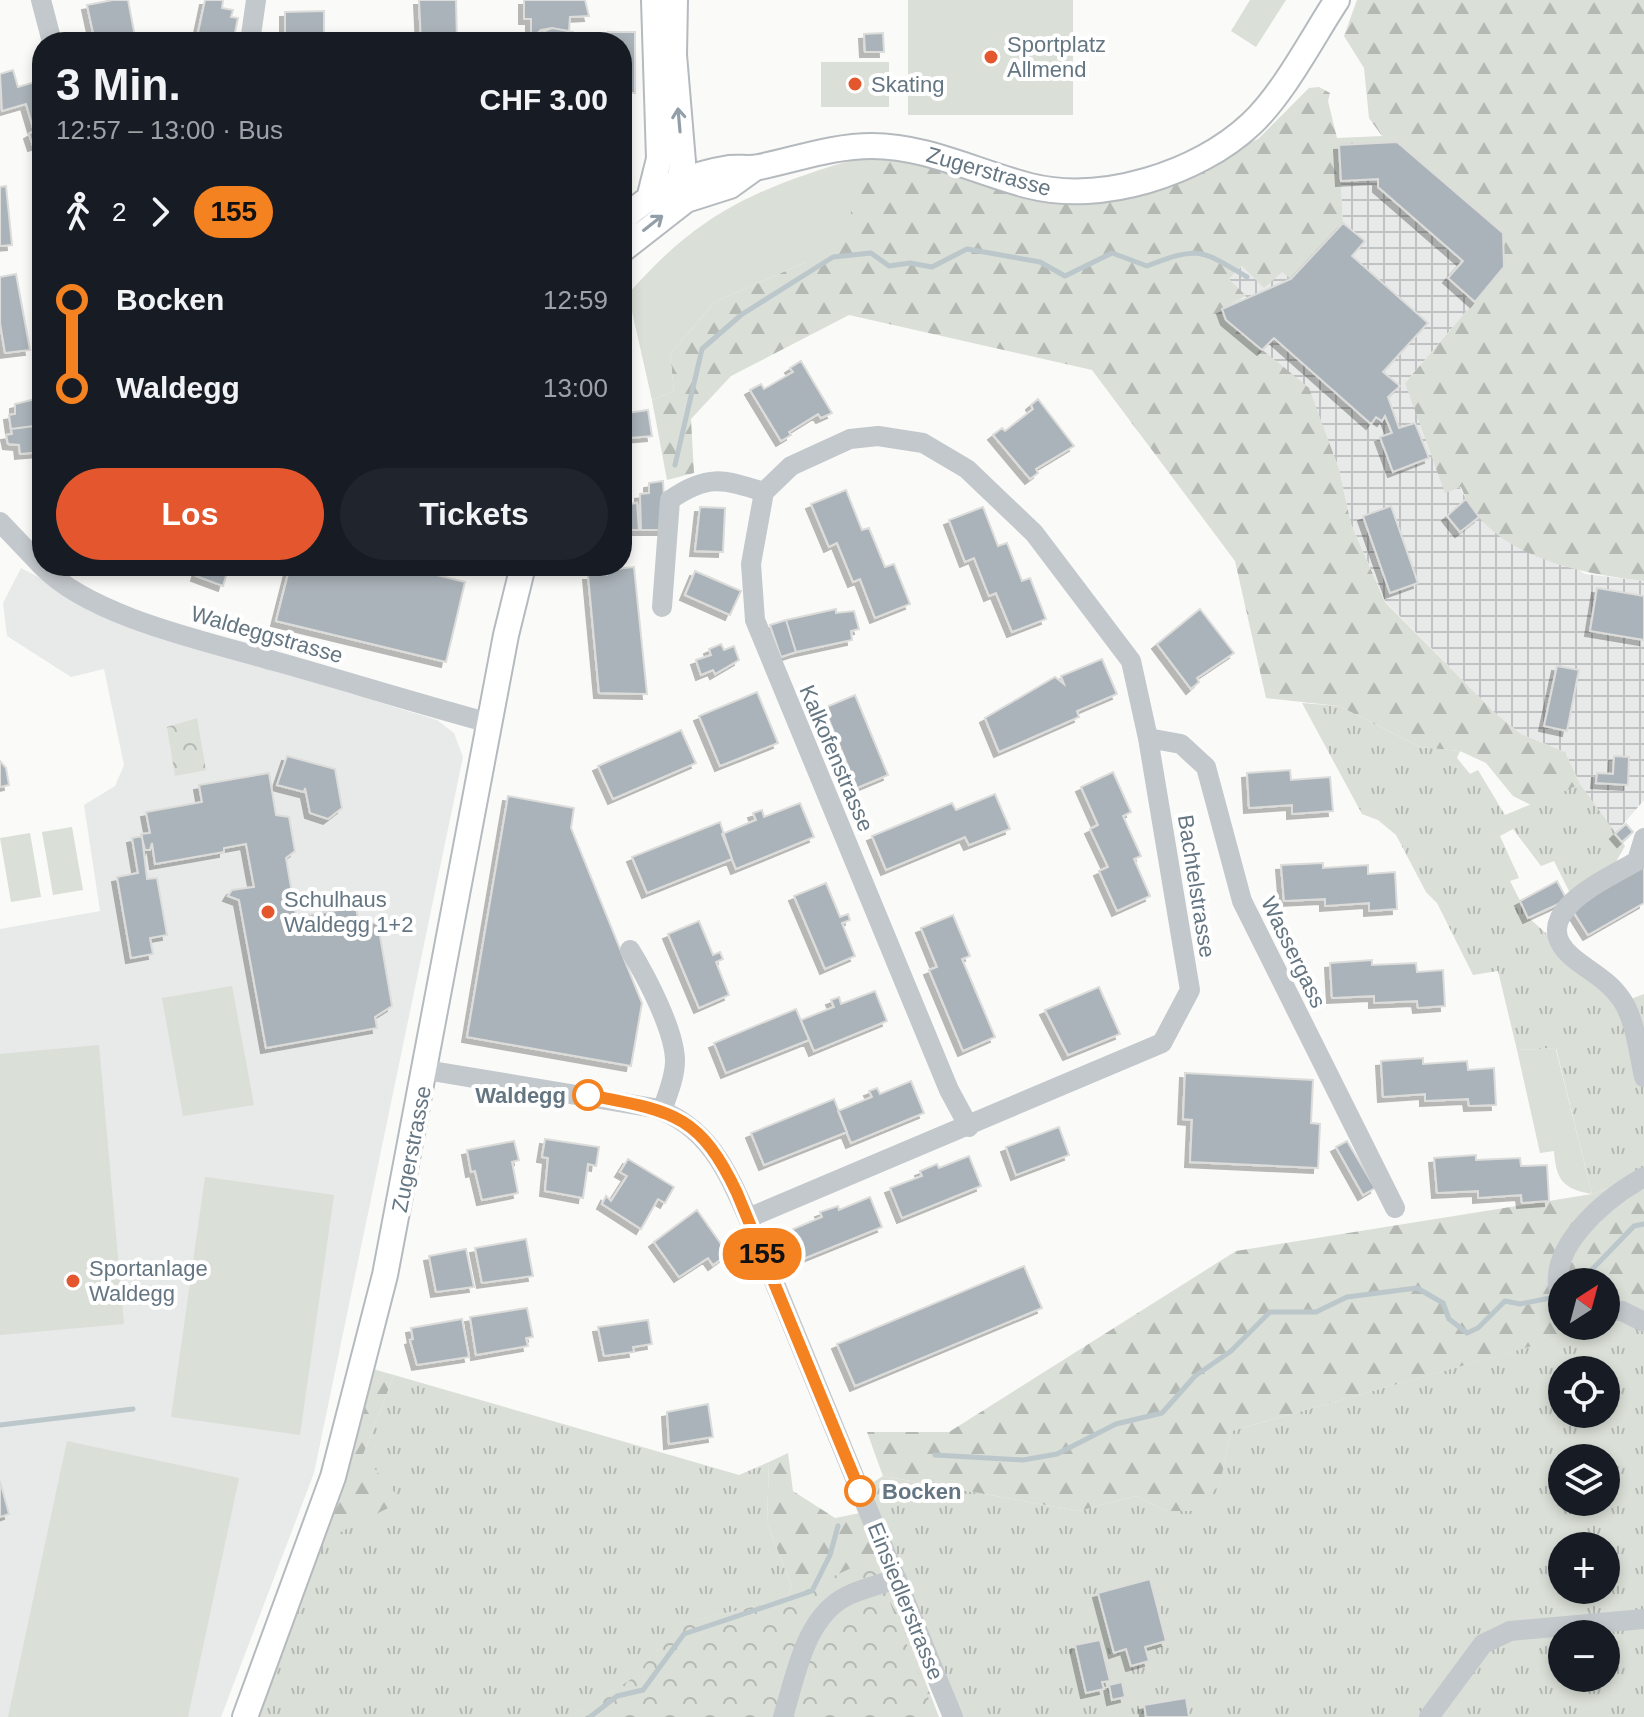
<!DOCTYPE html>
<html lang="de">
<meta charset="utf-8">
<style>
body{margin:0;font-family:Helvetica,sans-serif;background:#20242c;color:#f1f3f6;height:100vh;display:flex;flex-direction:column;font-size:30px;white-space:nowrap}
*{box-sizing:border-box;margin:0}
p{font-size:26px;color:#9ea1a6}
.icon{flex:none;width:44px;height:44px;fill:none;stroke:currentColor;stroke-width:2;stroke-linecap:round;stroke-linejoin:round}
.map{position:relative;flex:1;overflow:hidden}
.panel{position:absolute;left:32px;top:32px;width:600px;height:544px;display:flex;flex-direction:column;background:#171b24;border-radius:32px;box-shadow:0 4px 12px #0003}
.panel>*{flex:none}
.badge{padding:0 16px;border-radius:26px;font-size:28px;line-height:52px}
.needle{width:52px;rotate:36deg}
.tools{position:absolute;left:1548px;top:1268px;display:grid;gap:16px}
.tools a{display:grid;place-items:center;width:72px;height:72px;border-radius:50%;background:#171b24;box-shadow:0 4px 12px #0003;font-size:40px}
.map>.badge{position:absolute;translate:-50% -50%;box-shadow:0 0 0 4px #fff}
.legs{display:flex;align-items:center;gap:12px;height:88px;padding:0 24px;font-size:26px}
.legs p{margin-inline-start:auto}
.headline{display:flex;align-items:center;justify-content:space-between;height:136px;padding:0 24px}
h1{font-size:44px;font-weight:600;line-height:60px}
.action{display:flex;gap:16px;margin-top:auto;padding:16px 24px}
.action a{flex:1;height:92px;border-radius:48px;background:#e4572e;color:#fff;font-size:32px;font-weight:600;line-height:92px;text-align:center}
.action a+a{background:#20242c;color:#f1f3f6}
ul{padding:0 24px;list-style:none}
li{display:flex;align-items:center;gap:28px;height:88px;font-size:30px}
li i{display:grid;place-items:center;width:12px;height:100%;margin:0 10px;background:currentColor}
li i::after{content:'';width:20px;height:20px;margin:-10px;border:6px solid;border-radius:50%;background:#171b24}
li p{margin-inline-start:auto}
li:first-child i{background:linear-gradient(#0000 50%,currentColor 0)}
li:last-child i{background:linear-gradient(currentColor 50%,#0000 0)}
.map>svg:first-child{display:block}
.built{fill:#e8e9e9}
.industrial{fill:url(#industrial-grid)}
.grass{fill:url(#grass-tufts);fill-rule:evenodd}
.forest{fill:url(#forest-firs)}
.park{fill:url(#park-crowns)}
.garden{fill:#dadfd7}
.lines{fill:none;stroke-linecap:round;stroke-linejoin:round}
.stream{stroke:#bbc7cb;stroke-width:5}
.building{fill:#aab3b9;stroke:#dcdcda;stroke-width:2;filter:url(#shadow)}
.major-casing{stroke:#b5babe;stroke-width:28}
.minor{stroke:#c3c8cc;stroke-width:20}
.major{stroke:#fff;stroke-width:24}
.oneway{stroke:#939fa8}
.line-1-casing{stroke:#fff;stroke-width:18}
.line-1{stroke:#f58220;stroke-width:12}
.poi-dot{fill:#e4572e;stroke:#fff;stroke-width:3}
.stop-1-dot{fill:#fff;stroke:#f58220;stroke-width:4}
.labels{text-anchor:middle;stroke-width:8;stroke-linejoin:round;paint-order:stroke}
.poi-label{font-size:22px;fill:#657683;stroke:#fff;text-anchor:start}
.street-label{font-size:22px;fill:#657683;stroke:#fff}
.stop-label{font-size:22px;font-weight:bold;fill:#657683;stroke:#fff;text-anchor:end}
</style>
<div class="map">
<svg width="1644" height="1717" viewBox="0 0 1644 1717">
<defs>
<pattern id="industrial-grid" width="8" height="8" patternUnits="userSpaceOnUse" patternTransform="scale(2)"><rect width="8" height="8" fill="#e8e9e9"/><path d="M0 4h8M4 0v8" fill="none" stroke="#c0c1c2"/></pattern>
<pattern id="grass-tufts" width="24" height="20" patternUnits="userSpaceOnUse" patternTransform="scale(2)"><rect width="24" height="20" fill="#dadfd7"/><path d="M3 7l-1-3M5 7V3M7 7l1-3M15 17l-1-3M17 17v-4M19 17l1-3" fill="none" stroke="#b4b9b4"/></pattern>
<pattern id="forest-firs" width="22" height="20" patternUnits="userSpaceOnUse" patternTransform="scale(2)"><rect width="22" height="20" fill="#dadfd7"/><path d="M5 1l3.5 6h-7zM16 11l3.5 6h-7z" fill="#b4b9b4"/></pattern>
<pattern id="park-crowns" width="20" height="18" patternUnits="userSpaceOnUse" patternTransform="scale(2)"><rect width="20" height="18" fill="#dadfd7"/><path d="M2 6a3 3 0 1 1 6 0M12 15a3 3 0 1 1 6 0" fill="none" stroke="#b4b9b4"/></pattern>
<filter id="shadow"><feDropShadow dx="-5" dy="5" stdDeviation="0" flood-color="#0004"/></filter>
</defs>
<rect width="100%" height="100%" fill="#fafaf8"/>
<!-- built -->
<path class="built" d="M21 568 130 626 437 720 454 733 463 757 314 1473 221 1717H0V929L100 911 84 805 115 786 124 765 104 669 71 677 7 636 3 603Z"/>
<!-- industrial -->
<path class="industrial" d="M1397 142 1503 233 1504 267 1405 383 1466 499 1585 574 1644 581V800L1615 834 1580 784 1565 752 1521 734 1495 713 1385 601 1351 524 1339 469 1309 390 1226 320 1222 309 1246 297 1229 279 1242 266 1282 272 1343 224 1339 145Z"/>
<!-- grass -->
<path class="grass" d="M1302 703 1339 706 1420 747 1460 751 1457 758 1470 774 1478 770 1505 815 1580 784 1625 846 1613 867 1571 895 1554 861 1541 866 1513 829 1500 836 1519 878 1510 881 1529 918 1623 1002 1644 994V1176L1592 1194 1556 1048 1517 1050 1498 971 1473 975 1437 903 1426 892 1396 835 1378 820 1362 814Z
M1644 1314V1717H954L860 1491 883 1476 1079 1511 1136 1496 1166 1511 1220 1483 1231 1431ZM1562 1370H1606V1414H1562ZM1562 1458H1606V1502H1562ZM1562 1546H1606V1590H1562ZM1562 1634H1606V1678H1562Z
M394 1375 739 1475 769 1462 767 1523 792 1587 786 1599 683 1623 630 1680 570 1717H254L305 1550 363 1455Z"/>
<!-- forest -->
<path class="forest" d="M1357 0H1644V581C1580 574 1487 556 1461 487L1445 493 1405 383 1504 267 1503 233 1397 142 1339 145 1343 223 1291 279 1282 272 1264 288 1242 266 1229 279 1246 296 1222 309 1226 320 1309 388 1339 469 1351 524 1385 602 1495 713 1521 734 1565 752 1580 784 1533 806 1513 796 1486 763 1460 751 1420 747 1339 706 1266 698 1235 561 1092 370 849 315 731 376 691 419 694 473 667 480 652 400 674 391 670 354 715 302 806 262 858 158 909 161 1041 202 1090 203 1106 200 1258 139 1309 88 1319 87 1330 93 1328 101 1337 138 1382 136 1369 118 1364 68 1344 36Z
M1644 1176V1314L1606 1325V1282H1562V1326H1603L1231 1431 1220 1484 1195 1511H1166L1136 1496 1079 1511 883 1476 867 1432H949L1236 1251 1592 1194Z
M355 1364 394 1375 363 1455 402 1501 305 1550Z
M788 1453 793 1491 835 1518 860 1513 939 1717H570L630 1680 683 1623 786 1599 792 1587 767 1523 769 1462Z"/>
<!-- park -->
<path class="park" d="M197 718 206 770 175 776 167 727Z
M872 1558 936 1717H570L630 1680 683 1623 786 1599Z"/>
<!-- garden -->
<path class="garden" d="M908 0H1073V115H908Z
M1250 0H1286L1256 47 1231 31Z
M821 62H889V107H821Z
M858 158 848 235 806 262 715 302 670 354 674 391 652 400 628 294C700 212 755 189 858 158Z
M72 827 83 890 53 895 42 832Z
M30 833 41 897 11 902 0 838Z
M232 986 254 1105 183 1116 162 998Z
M99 1045 124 1324 0 1335V1054Z
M1556 1048V1050L1592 1194C1563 1189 1556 1180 1554 1151L1540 1153 1517 1050Z
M205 1177 334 1195 300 1435 171 1417Z
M67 1441 239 1478 188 1717H8Z"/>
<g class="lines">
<!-- stream -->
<path class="stream" d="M675 465 702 349 741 315 833 257 871 253 889 266 910 263 932 267 967 249 1040 262 1065 276 1112 253 1147 266C1199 246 1200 249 1247 277
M1580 1282 1634 1226 1644 1224
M0 1425 133 1409
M935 1455 1023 1460 1057 1454 1116 1424 1162 1413 1195 1376 1231 1351 1270 1312H1316L1347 1297 1417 1288 1443 1303 1449 1319 1467 1333 1478 1328 1505 1301 1520 1304 1550 1298
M590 1717 617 1696 643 1690 684 1634 812 1591 830 1555 838 1526"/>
</g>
<!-- building -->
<path class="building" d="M113 0H128L136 42H95L87 5Z
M205 0H223L222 8 233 10 231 17 238 18 233 42H196Z
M419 0H456L457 42H421Z
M524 0H585L589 16 570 17 569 31 552 28 531 37V19H524Z
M324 11V42H285V12Z
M552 28 573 32 584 42H528L541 30Z
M608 32H635V93H622V42H608Z
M883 33 884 52H865L864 34Z
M13 70 18 87 41 80 42 143 33 146 29 134 34 131 26 104 2 111 0 74Z
M1397 142 1503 233 1504 267 1475 302 1448 278 1463 261 1378 187V179L1341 181 1339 145Z
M6 186 12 245 0 246V187Z
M1343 223 1365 241 1352 256 1428 323 1383 372 1400 386 1388 397 1399 428 1415 423 1429 458 1393 472 1380 437 1392 433 1385 416 1382 421 1376 417 1371 424 1274 338 1262 350 1226 320 1222 309 1291 279Z
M16 274 30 350 5 353 0 323V277Z
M801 361 832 413 821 418 818 414 789 432 791 435 781 441 750 390 761 384 764 389 793 372 790 368Z
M39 398 42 425 11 429 9 415 15 414V404Z
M1038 399 1074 446 1036 469 1038 473 1030 479 993 435 1002 428 1005 431 1033 409 1031 405Z
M648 410 652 436 630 438 627 413Z
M42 425V452L20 454 19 445 8 444 6 435 12 434 11 429Z
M663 481 666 530H641L640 494 649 493V483Z
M846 490 862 530 869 528 885 567 894 564 910 604 875 618 860 579 853 582 837 543 829 547 811 504Z
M1466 499 1479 517 1460 532 1447 516Z
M637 503 639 530H622V505Z
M1391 506 1418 583 1390 593 1363 516Z
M700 507 725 508 723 552 695 551Z
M983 507 998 546 1007 543 1022 581 1030 578 1046 619 1012 632 996 593 989 596 974 558 965 562 949 520Z
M199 566H229L223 586 196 576Z
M290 566H335L366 574 368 566H401L465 582 446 662 276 621Z
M634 567 647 694 599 693 588 575H607L606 570Z
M695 571 741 591 730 615 685 595Z
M1597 588 1644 596V640L1590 631Z
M836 609V613L854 611 859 629 851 631 852 640 796 652 786 620Z
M1200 609 1234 653 1197 678 1199 682 1191 689 1157 644Z
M786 620 796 652 781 657 770 625Z
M721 644 724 650 734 646 739 660 715 674 713 670 701 675 696 660 711 655 709 649Z
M1102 659 1117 694 1077 711 1079 717 999 752 985 718 1055 677 1064 684 1061 676Z
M1557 666 1579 670 1567 731 1544 726Z
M757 692 778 743 720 766 699 716Z
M855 695 888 775 857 788 824 708Z
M681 730 696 763 613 799 598 766Z
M287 756 335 769 342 808 328 819 310 813 305 788 304 792 277 785Z
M1614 756 1629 757 1628 785 1596 783 1597 773 1613 774Z
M0 761 6 768 9 785 0 787Z
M1290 770 1291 780 1330 777 1333 811 1292 814V805L1249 808 1247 773Z
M1113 772 1131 812 1123 816 1141 856 1134 859 1150 896 1117 911 1099 871 1108 867 1090 829 1098 825 1081 787Z
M269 773 276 815 289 817 295 851 286 858 296 917 356 907 358 919 378 924 392 1006 375 1017 377 1028 266 1048 239 900 228 896 232 890 254 887 246 844 224 848V852L155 864 152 843 150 850H145L141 834 150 833 146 812 202 802 199 785Z
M995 794 1010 829 969 845 965 837 886 870 872 836 952 803 956 810Z
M508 796 574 808 571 828 642 1003 631 1066 467 1037Z
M800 803 814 837 736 869 722 834 756 820 753 813 762 810 764 817Z
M720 822 732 859 647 893 632 857Z
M1626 824 1633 832 1622 842 1615 834Z
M142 836 147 879 157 878 167 935 150 938 153 954 131 958 117 877 138 873 132 838Z
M1323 863V868L1368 865V874L1395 872 1397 909 1369 911V903L1325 906V899L1284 901 1281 865Z
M1644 866V903L1588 935 1571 908Z
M1557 881 1567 900 1528 918 1520 901Z
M826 883 840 917 848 914 850 920 842 923 855 956 825 969 794 896Z
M953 915 970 956 962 959 995 1037 963 1051 929 970 937 967 921 928Z
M699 921 713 955 720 952 723 959 716 962 729 995 699 1008 668 934Z
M1372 960V965L1416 963 1417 972 1443 970 1445 1006 1418 1008 1417 1001 1374 1003V996L1332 998 1330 963Z
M1099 987 1120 1034 1068 1055 1045 1010Z
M875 991 887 1021 814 1051 801 1020 834 1007 831 1000 839 997 841 1004Z
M796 1009 809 1040 726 1073 714 1043Z
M1423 1058V1064L1467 1061 1468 1070 1494 1068 1496 1105 1469 1106 1468 1099 1425 1101V1094L1383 1097 1381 1061Z
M1185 1073 1313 1080 1311 1123 1320 1124 1318 1168 1190 1162 1192 1120 1183 1119Z
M911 1081 924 1113 851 1143 838 1111 872 1097 869 1091 877 1088 880 1094Z
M834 1099 847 1132 764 1165 751 1133Z
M1059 1127 1069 1155 1016 1175 1006 1147Z
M545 1139 599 1147 596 1166 588 1164 583 1198 545 1191 548 1158 542 1157Z
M514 1141 519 1160 512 1162 518 1193 482 1200 475 1171 471 1172 467 1150Z
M1347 1141 1375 1188 1363 1195 1336 1147Z
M1476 1155V1160L1520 1158 1521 1166 1547 1165 1549 1201 1522 1203 1521 1195 1478 1198V1191L1437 1193 1434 1158Z
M969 1156 981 1186 902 1218 890 1188 922 1176 920 1171 937 1164 939 1168Z
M628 1159 674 1187 665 1203 658 1199 641 1229 602 1204 606 1196 611 1201 627 1176 620 1172Z
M870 1197 882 1227 803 1259 791 1230 822 1217 820 1212 838 1206 839 1210Z
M697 1210 728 1254 713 1265 708 1258 679 1277 654 1242Z
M526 1239 533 1276 482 1283 475 1248Z
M466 1249 474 1287 436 1292 429 1256Z
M1024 1266 1042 1308 855 1386 837 1344Z
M527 1308 533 1337 526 1338 528 1346 476 1355 470 1317Z
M462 1319 469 1357 417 1365 410 1340 413 1339 411 1328Z
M648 1320 652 1344 633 1347 634 1352 604 1356 598 1327Z
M708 1404 713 1437 669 1444 667 1412Z
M0 1481 9 1514 0 1517Z
M1150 1579 1166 1641 1145 1647 1149 1661 1131 1666 1126 1649 1114 1653 1098 1593Z
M1100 1640 1110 1681 1102 1682 1104 1689 1086 1693 1075 1645Z
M1122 1682 1125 1697 1112 1700 1109 1685Z
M1186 1698 1189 1717H1146L1144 1705Z"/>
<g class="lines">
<!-- major casing -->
<g class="major-casing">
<path id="major" d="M675 0 674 55 683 162 678 184
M650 195 659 159 654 0
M622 220C652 192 688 174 729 168 739 167 750 169 759 167 798 159 833 146 872 146 927 146 978 173 1030 186 1101 204 1198 174 1251 124 1284 93 1312 38 1337 0
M622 250 686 200 730 186 755 168
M245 1717 333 1477 385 1275 506 635 523 566"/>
</g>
<!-- minor -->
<path class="minor" d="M41 0 52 42
M250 42 256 0
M0 522 42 566
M42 566C92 618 210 642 278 662 349 682 419 704 490 723
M662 607 670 500C707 474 723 479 764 492
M1148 738 1181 744 1206 767 1242 901 1395 1208
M1644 838 1637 861C1607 879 1524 914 1571 956 1588 971 1608 979 1622 1000 1635 1019 1639 1054 1644 1077
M630 950C646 976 675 1031 675 1061 675 1078 667 1095 662 1111
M426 1070 654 1108C707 1125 727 1170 748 1218L953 1717
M748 1218 1162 1043 1190 990 1148 738 1131 661 1034 533 967 469 923 443 878 436 850 439 791 466 764 492 751 564 755 620 949 1090 969 1127
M1562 1300C1541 1251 1605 1199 1644 1177
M1606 1311H1622L1644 1322
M783 1717C796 1675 805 1615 849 1595 864 1588 881 1584 897 1579
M1429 1717 1483 1644 1510 1631 1644 1619"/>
<!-- major -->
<use href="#major" class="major"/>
</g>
<!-- one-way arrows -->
<defs><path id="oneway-shaft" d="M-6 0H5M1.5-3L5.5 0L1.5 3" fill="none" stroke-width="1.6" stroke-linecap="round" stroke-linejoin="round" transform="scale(2)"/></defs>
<g class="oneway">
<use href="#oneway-shaft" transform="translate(679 120) rotate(-95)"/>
<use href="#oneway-shaft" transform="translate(653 223) rotate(-38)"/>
</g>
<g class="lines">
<!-- line-1 casing -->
<g class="line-1-casing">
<path id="line-1" d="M588 1095C670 1111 699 1112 737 1193L860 1491"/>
</g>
<!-- line-1 -->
<use href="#line-1" class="line-1"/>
</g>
<!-- markers -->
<g class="poi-dot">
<circle cx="991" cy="57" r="8"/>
<circle cx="855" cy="84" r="8"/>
<circle cx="268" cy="912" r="8"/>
<circle cx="73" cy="1281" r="8"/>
</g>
<g class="stop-1-dot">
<circle cx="588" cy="1095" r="14"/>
<circle cx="860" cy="1491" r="14"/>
</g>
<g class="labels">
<!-- poi labels -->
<g class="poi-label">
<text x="1007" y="52">Sportplatz<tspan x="1007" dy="25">Allmend</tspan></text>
<text x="871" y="92">Skating</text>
<text x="284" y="907">Schulhaus<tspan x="284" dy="25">Waldegg 1+2</tspan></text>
<text x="89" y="1276">Sportanlage<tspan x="89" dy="25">Waldegg</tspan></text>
</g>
<!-- street labels -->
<g class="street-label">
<text transform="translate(989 171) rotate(16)" y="8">Zugerstrasse</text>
<text transform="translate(267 634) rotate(16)" y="8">Waldeggstrasse</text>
<text transform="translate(837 758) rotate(67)" y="8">Kalkofenstrasse</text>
<text transform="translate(1197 886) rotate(81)" y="8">Bachtelstrasse</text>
<text transform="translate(1294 952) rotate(64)" y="8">Wassergass</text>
<text transform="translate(411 1149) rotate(-79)" y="8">Zugerstrasse</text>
<text transform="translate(906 1601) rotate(68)" y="8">Einsiedlerstrasse</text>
</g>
<!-- stop labels -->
<g class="stop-label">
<text x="566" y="1103">Waldegg</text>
<text x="882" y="1499" text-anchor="start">Bocken</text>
</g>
</g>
</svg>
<div class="tools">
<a><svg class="needle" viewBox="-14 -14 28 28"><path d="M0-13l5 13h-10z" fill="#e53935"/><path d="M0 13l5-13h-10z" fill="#9ea1a6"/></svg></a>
<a><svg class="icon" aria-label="locate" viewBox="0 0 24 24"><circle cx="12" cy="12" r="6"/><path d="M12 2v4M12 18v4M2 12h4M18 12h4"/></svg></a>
<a><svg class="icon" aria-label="layers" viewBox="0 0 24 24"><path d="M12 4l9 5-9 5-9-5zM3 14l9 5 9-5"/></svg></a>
<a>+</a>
<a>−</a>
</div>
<b class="badge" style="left:762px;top:1254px;background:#f58220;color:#111">155</b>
<section class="panel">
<div class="headline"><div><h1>3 Min.</h1><p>12:57 – 13:00 · Bus</p></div><b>CHF 3.00</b></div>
<div class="legs"><svg class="icon" aria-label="walk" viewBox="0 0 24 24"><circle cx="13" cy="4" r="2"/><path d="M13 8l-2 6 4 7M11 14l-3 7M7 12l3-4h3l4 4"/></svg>2<svg class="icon" aria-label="forward" viewBox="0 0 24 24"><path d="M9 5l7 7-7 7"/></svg><b class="badge" style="background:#f58220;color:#111">155</b></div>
<ul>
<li><i style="color:#f58220"></i><b>Bocken</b><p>12:59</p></li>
<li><i style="color:#f58220"></i><b>Waldegg</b><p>13:00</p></li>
</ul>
<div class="action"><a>Los</a><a>Tickets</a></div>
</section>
</div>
